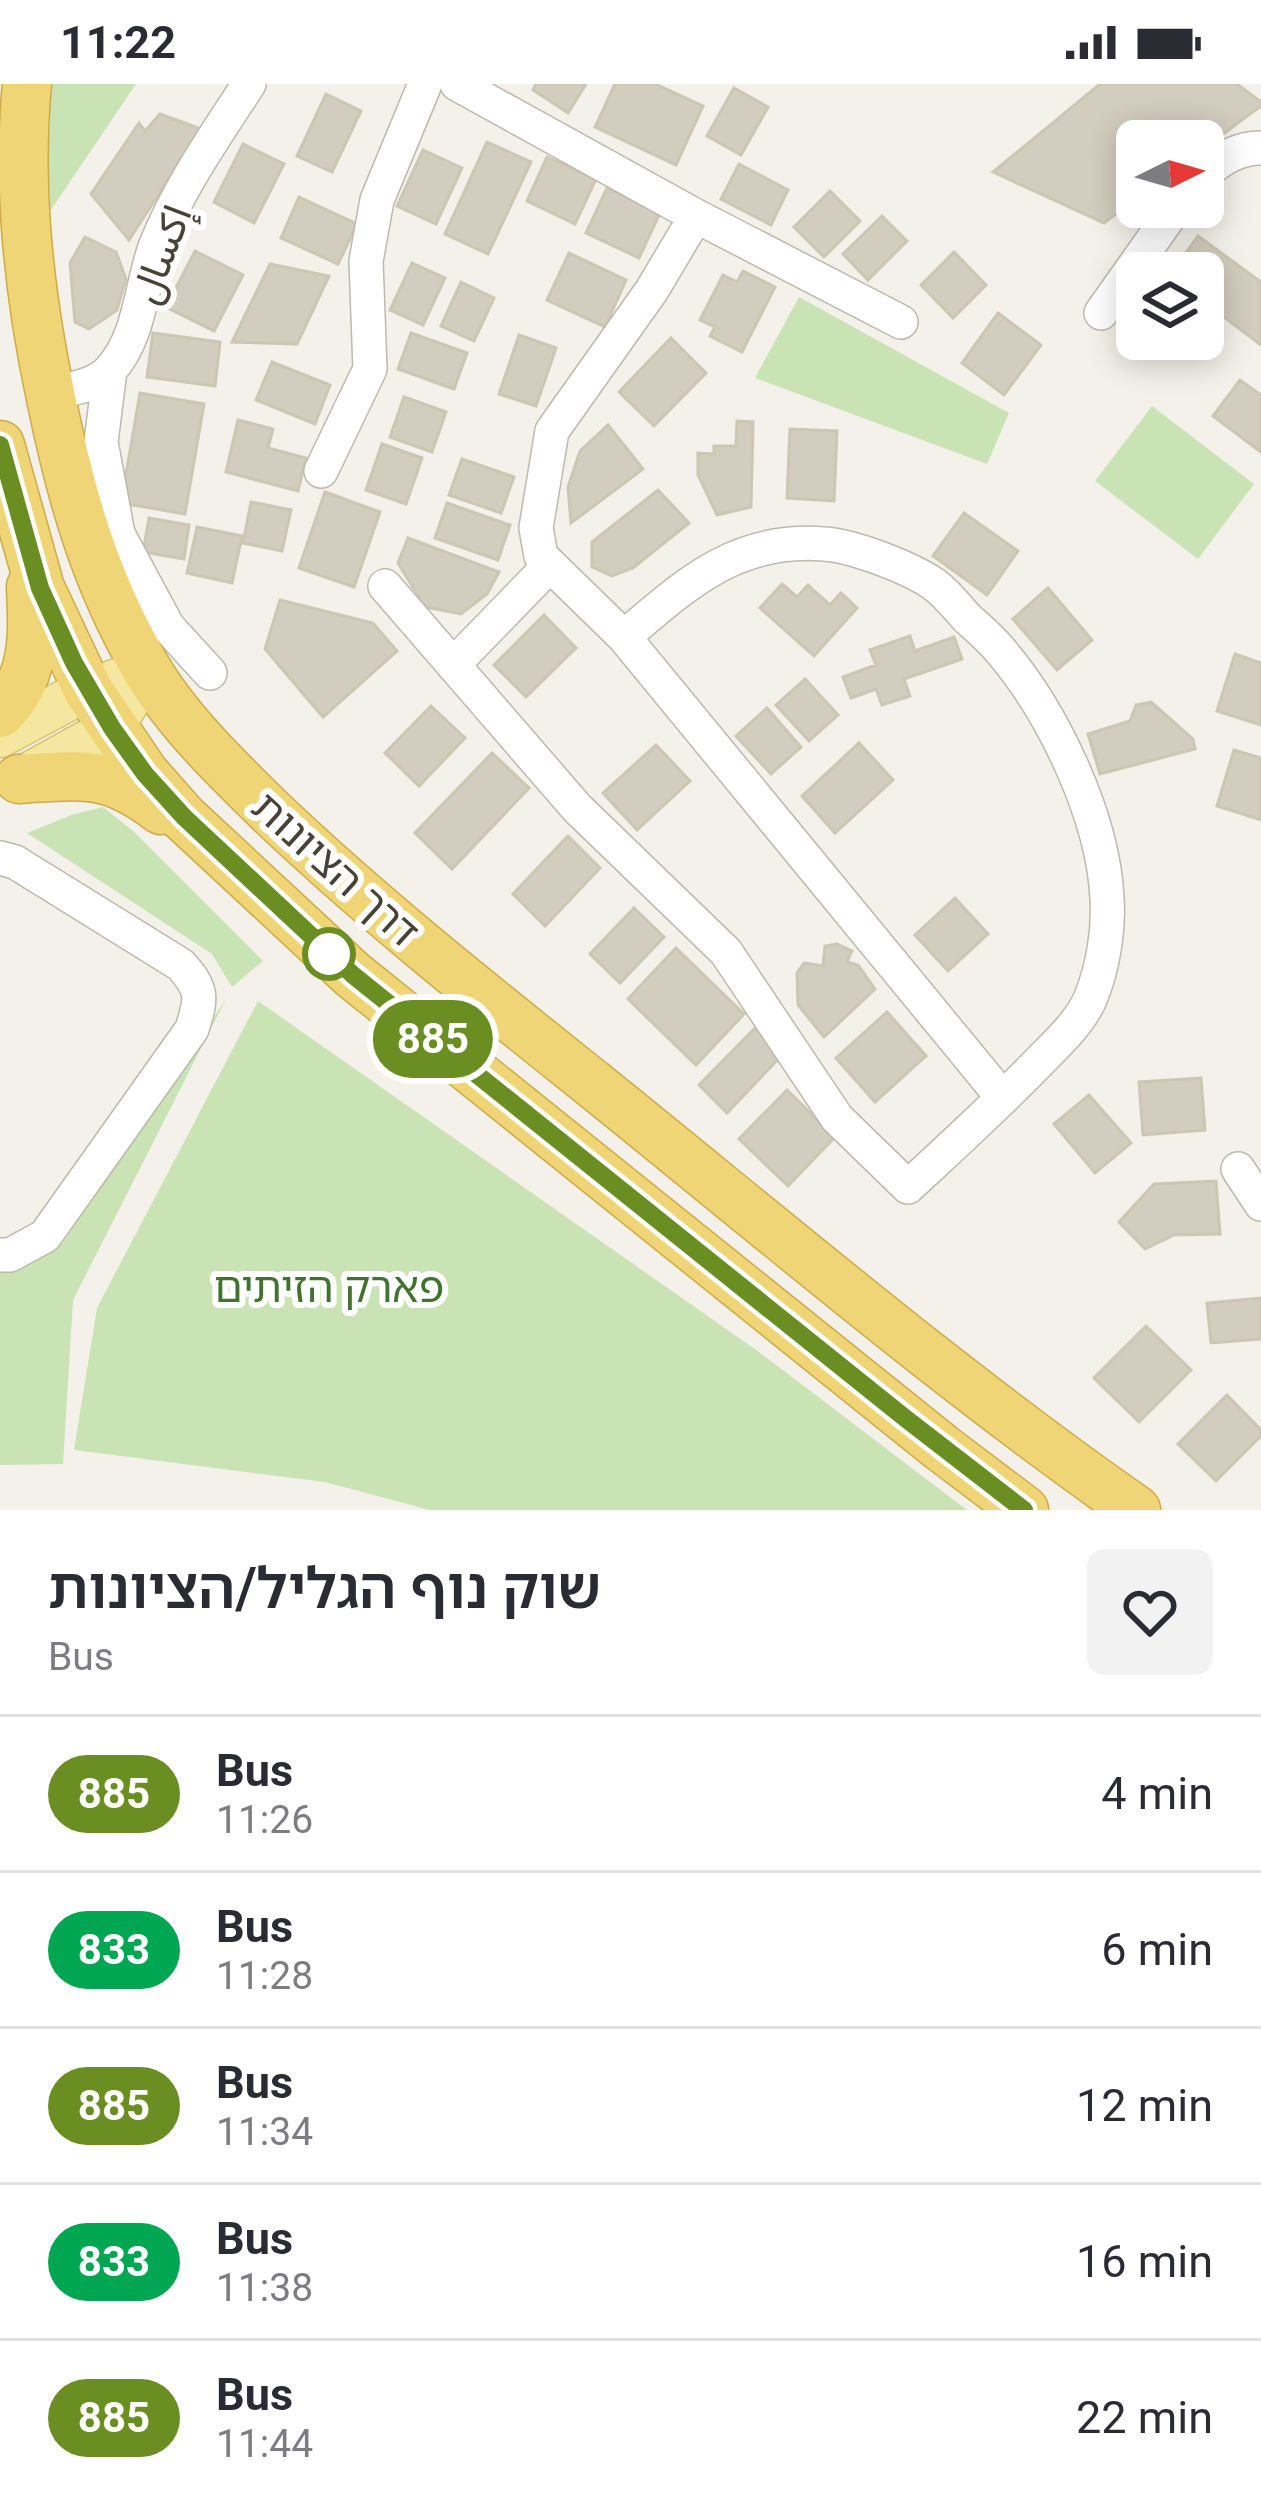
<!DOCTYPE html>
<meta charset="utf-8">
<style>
body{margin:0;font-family:Roboto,Vazirmatn,"Noto Sans Hebrew",sans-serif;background:#f2f2f3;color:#2b2b33;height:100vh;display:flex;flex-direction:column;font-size:45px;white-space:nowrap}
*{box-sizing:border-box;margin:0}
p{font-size:39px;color:#7c7c81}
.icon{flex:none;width:66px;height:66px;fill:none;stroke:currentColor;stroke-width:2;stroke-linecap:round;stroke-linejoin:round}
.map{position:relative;height:1426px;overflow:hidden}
.sheet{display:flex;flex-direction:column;background:#fff;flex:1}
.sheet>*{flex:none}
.badge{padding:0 24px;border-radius:39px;font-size:42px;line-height:78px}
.needle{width:78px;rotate:85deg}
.fabs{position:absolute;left:1116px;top:36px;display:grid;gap:24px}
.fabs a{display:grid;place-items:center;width:108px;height:108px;border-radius:18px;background:#fff;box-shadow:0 6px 30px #0003;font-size:60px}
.map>.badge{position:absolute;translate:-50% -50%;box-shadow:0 0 0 6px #fff}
.round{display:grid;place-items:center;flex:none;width:126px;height:126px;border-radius:18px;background:#f2f2f3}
.head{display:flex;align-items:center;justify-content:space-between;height:204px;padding:0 48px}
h1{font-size:57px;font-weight:600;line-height:90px}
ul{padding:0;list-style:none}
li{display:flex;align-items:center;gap:36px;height:156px;padding:0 48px;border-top:3px solid #e1e1e2}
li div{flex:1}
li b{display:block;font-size:45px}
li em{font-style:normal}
li .badge{min-width:132px;font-weight:700;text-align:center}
.status{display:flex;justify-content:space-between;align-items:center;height:84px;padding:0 60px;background:#fff;direction:ltr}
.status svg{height:33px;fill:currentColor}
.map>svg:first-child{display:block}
.green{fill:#cae3b5}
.building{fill:#d3cdbf;stroke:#cdc6b3;stroke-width:3}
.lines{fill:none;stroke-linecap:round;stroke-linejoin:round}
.minor-casing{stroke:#bdb9ac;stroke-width:36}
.major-casing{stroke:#d8c471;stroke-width:45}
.highway-casing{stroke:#cfab47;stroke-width:51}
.minor{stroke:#fff;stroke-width:33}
.major{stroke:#f5e6a0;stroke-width:42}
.highway{stroke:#f0d576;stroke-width:48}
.line-casing{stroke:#fff;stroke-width:27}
.line{stroke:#6b8e23;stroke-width:18}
.stop-dot{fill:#fff;stroke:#6b8e23;stroke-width:6}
.labels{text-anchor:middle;stroke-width:12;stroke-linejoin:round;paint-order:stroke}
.street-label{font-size:42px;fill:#464238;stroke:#fff}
.park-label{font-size:42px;fill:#427230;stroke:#fff}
</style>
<div class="status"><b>11:22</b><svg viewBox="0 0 49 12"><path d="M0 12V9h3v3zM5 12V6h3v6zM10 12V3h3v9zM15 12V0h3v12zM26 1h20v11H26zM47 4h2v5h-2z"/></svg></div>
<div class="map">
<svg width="1261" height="1426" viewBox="0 0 1261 1426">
<rect width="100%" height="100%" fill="#f3f1e9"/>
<!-- green -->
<path class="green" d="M51 0H136L40 142Z
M799 213 1009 329 987 380 755 294Z
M1152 322 1254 400 1198 475 1095 397Z
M103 723 133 747 263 877 232 903 212 870 27 749 74 730Z
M226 915 73 1216 63 1380 0 1381V1181L62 1160Z
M258 917 759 1268 967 1426H430L325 1398 74 1366 97 1224Z"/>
<!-- building -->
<path class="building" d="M536 0H586L568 29 533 6Z
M615 0H655L703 22 676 81 595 43Z
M1100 0H1237L1261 18V22L1203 65V57H1137V114L1104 139 993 88Z
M734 4 768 23 741 71 707 52Z
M326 10 361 27 332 88 297 72Z
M160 30 201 45 129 156 91 110 139 39 145 47Z
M487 58 531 78 488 170 445 150Z
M243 60 284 80 254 139 214 118Z
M423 66 462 84 436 140 397 122Z
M547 73 596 95 575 140 527 117Z
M739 80 788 106 771 141 721 115Z
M607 104 660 129 639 174 586 149Z
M830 107 860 137 824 173 794 143Z
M299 113 357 140 338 180 281 154Z
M882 132 907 157 868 196 843 170Z
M1198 152 1261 198V261L1203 217V189H1171Z
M85 153 116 168 126 195 117 226 89 245 75 238 70 179Z
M195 167 243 191 214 247 166 223Z
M954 168 986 201 953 234 921 201Z
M569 169 626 196 605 243 547 216Z
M412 179 445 194 423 241 390 226Z
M270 180 329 192 297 260 232 258Z
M743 187 775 203 742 268 710 252 715 243 700 236 723 191 737 198Z
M461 198 494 214 474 257 441 242Z
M998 229 1041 261 1004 311 962 279Z
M153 249 220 258 215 302 147 293Z
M411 249 467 269 454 305 398 285Z
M519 251 556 264 536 322 499 310Z
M671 254 706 289 654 342 619 308Z
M272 278 330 301 315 340 256 316Z
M1240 296 1261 311V368L1213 332Z
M140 309 204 320 185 430 121 419Z
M404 313 446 328 432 368 390 353Z
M238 336 273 345 268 364 306 374 298 407 226 388Z
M737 337 753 338 751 423 717 431 698 391V369L714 370V362H736Z
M608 341 643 385 571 439 568 403 580 367Z
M790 345 837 347 834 417 787 414Z
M382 360 422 374 406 420 366 406Z
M462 375 514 393 501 429 449 411Z
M658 406 689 439 633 484 612 492 592 483V458Z
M325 408 380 428 354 503 299 484Z
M251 418 291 426 282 467 243 459Z
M447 419 510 441 498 476 435 454Z
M964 429 1018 467 987 511 933 472Z
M149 434 189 441 184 475 143 468Z
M197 443 242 452 232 499 187 489Z
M408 454 499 488 487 510 461 530 425 523 398 479Z
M782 500 797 513 808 501 830 521 841 509 857 524 814 572 760 524Z
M1048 504 1092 556 1057 586 1013 535Z
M280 516 373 539 397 567 323 633 265 565Z
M544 531 576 564 526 613 494 581Z
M910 552 915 567 954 553 962 575 904 595 910 612 882 621 876 605 851 614 843 593 876 581 870 566Z
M1235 570 1261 579V641L1217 627Z
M805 595 838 631 809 657 776 621Z
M1151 618 1193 655 1195 665 1100 690 1088 650 1130 637 1136 621Z
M431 622 465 654 419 702 385 669Z
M767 624 801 663 771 690 736 652Z
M859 659 893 696 835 749 802 712Z
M656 661 690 697 637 746 603 709Z
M1234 666 1261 674V736L1217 722Z
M492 669 529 704 452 785 415 749Z
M568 752 600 784 545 842 513 810Z
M955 814 988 850 948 887 915 851Z
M634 824 664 853 620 899 590 870Z
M837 860 852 867 847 878 858 881 875 905 824 953 798 921 797 889 804 879 823 882 825 862Z
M676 864 744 930 696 981 628 915Z
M887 928 926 972 875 1018 836 974Z
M755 944 783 970 727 1029 699 1001Z
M1201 994 1205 1046 1143 1051 1139 998Z
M787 1006 835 1053 788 1102 739 1055Z
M1089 1011 1131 1059 1095 1089 1054 1040Z
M1216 1097 1220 1150 1174 1151 1145 1165 1119 1138 1154 1100Z
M1261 1214V1255L1211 1259 1207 1219Z
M1146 1242 1191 1286 1139 1338 1094 1294Z
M1227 1311 1261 1346V1352L1216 1397 1178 1360Z"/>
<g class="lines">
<!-- minor casing -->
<g class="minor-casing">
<path id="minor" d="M457 0 696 132 901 238
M1203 92C1219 75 1237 64 1261 64
M696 132 652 206 552 347 536 444 541 472 624 553 1003 1014
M1101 229 1176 123
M110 286 101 358 118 450 168 543 210 589
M50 310C70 305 96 302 110 286 140 254 141 202 155 163 178 105 215 52 249 0
M321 387 370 285 366 177 377 116 425 0
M385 502 577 724 726 868 837 1034 908 1103C950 1064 993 1025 1034 983 1054 962 1080 940 1091 913 1103 883 1109 846 1107 814 1103 732 1053 628 1000 566 990 554 978 544 967 534 957 523 947 510 935 501 911 484 854 462 824 460 736 453 686 500 624 553
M453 581 550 481
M0 774 15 778 181 881C203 906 202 913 192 945L45 1152 10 1171H0
M1238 1085 1261 1120"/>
</g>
<!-- major casing -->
<g class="major-casing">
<path id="major" d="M0 652 69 615 117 596
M20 695 112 644 147 587"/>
</g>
<!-- highway casing -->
<g class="highway-casing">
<path id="highway" d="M27 0C17 105 29 211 51 314 71 412 95 497 146 584 177 637 227 685 271 728 373 825 483 912 593 1000 772 1144 947 1294 1136 1426
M0 361 40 504 88 606 145 690 183 733 353 891 942 1364 1024 1426
M0 629C36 594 33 550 31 503
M19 695C83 691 107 685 161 726"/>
</g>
<!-- minor -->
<use href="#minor" class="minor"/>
<!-- major -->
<use href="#major" class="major"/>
<!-- highway -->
<use href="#highway" class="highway"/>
</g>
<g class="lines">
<!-- line casing -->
<g class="line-casing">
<path id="line" d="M0 361 40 504 74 579 112 644 145 690 184 733 353 891 905 1334 1024 1426"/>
</g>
<!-- line -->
<use href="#line" class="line"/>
</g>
<!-- markers -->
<circle class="stop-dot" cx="329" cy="870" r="24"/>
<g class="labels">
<!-- street labels -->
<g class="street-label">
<text transform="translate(160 170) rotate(-69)" y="15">إكسال</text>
<text transform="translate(336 785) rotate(42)" y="15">דרך הציונות</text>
</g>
<!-- park labels -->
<g class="park-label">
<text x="329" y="1218">פארק הזיתים</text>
</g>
</g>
</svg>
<div class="fabs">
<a><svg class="needle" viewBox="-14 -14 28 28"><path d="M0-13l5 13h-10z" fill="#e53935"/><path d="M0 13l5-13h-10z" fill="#7c7c81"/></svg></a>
<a><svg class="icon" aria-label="layers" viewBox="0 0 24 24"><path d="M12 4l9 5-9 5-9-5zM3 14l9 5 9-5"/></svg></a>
</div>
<b class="badge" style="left:433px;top:955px;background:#6b8e23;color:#fff">885</b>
</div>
<section class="sheet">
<div class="head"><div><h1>שוק נוף הגליל/הציונות</h1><p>Bus</p></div><a class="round"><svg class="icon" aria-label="heart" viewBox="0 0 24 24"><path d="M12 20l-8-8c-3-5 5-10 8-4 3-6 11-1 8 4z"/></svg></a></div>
<ul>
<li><span class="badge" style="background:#6b8e23;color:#fff">885</span><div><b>Bus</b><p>11:26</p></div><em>4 min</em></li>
<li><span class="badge" style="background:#00a651;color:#fff">833</span><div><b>Bus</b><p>11:28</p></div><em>6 min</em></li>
<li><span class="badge" style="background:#6b8e23;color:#fff">885</span><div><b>Bus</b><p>11:34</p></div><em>12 min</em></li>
<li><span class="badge" style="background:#00a651;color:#fff">833</span><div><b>Bus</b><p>11:38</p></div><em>16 min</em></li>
<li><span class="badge" style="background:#6b8e23;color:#fff">885</span><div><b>Bus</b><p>11:44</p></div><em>22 min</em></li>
</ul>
</section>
